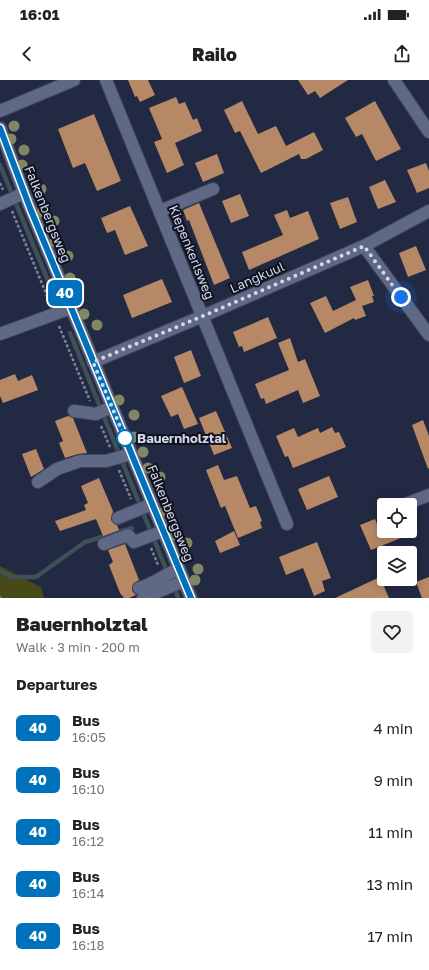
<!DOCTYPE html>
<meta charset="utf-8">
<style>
body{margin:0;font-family:"Golos Text",sans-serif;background:#f2f2f2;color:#222;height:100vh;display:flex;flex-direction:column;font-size:15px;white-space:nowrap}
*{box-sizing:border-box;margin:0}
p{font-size:13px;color:#767676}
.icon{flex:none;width:22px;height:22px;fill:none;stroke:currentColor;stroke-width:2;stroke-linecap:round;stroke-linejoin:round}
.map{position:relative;height:518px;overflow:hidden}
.side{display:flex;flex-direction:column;background:#fff;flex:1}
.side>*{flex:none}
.badge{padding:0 8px;border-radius:6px;font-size:14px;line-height:26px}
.buttons{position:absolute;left:377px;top:418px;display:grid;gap:8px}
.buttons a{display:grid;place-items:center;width:40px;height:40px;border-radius:4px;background:#fff;box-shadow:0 2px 10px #0003;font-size:20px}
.you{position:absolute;width:20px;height:20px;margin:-10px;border:3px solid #fff;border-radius:50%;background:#1a73e8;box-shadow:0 0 0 6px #1a73e833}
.map>.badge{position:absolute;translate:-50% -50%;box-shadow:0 0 0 2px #fff}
h2{padding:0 16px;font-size:15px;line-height:36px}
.round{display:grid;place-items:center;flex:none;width:42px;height:42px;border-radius:4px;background:#f2f2f2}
.headline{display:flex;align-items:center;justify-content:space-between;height:68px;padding:0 16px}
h1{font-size:19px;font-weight:800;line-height:30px}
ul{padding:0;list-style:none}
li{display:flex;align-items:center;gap:12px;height:52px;padding:0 16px}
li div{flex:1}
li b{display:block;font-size:15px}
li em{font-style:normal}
li .badge{min-width:44px;font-weight:700;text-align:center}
.status{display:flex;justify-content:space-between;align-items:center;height:28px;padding:0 20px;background:#fff;direction:ltr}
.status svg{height:11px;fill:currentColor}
header{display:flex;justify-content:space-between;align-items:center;height:52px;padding:0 16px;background:#fff;font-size:18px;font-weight:800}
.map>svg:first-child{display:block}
.green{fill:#484918}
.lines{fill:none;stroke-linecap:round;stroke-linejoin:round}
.stream{stroke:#405057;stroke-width:4.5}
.building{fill:#b68865}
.minor-casing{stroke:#40455a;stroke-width:14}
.path{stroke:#7d8398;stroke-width:2.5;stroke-dasharray:3 2;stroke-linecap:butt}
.minor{stroke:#5f6885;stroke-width:12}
.tree{fill:#818664}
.line-casing{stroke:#fff;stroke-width:9}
.line{stroke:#0072bc;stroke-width:6}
.walk{stroke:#d4d9ea;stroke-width:4;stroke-dasharray:0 7.2}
.stop-dot{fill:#fff;stroke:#0072bc;stroke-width:2}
.labels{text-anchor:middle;stroke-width:4;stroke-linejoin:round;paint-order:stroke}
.street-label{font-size:13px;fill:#d4d9ea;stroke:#0f121e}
.stop-label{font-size:13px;font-weight:bold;fill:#d4d9ea;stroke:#0f121e;text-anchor:start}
</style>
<div class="status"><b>16:01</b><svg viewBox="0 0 49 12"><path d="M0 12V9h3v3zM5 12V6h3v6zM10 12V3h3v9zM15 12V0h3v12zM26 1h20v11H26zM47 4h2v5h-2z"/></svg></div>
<header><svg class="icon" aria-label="back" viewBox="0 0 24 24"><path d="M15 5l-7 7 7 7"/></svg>Railo<svg class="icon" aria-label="share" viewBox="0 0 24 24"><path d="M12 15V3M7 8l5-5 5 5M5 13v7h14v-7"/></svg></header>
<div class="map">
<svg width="429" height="518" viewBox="0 0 429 518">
<rect width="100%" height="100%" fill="#222942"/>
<!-- green -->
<path class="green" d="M0 486 41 507 44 518H0Z"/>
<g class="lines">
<!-- stream -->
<path class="stream" d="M0 85 49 203
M70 253 168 494
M0 491 12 497H36L85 462 132 448
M174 506 178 518"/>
</g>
<!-- building -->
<path class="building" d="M128 0H148L155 15 140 22 137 16 135 17Z
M298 0H348L320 18 315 11 308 15Z
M176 17 179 24 185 22 193 40 197 38 202 51 175 63 184 85 167 93 154 62 162 59 149 28Z
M242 21 258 54 276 46 286 66 314 52 323 70 306 79H301L299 74 261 93 240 51 235 53 224 30Z
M375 21 401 69 376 81 362 54 356 57 345 38Z
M94 34 121 101 97 111 85 83 73 88 58 49Z
M217 74 224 93 203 102 195 83Z
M426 83 429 91V108L417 113 407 90Z
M385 100 396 122 378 129 369 107Z
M240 114 249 136 231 143 222 121Z
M348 117 357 142 340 149 330 123Z
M199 123 230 198 214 205 189 140 187 141 183 130Z
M130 126 148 166 125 175 115 150 107 153 101 138Z
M287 130 290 138 308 131 319 159 249 190 242 172 283 155 274 135Z
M416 166 426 190 408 197 399 173Z
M162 199 172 222 132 238 123 215Z
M368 200 374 216H372L374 222 362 226 366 236 355 240 354 238 325 253 310 223 326 216 333 231 356 220 350 207Z
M268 237 277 258 244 272 242 266 239 267 233 252Z
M290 258 298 282 305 279 320 316 303 323 298 310 266 324 264 318 261 319 255 304 289 290 278 263Z
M191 270 201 296 184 303 174 277Z
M15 294 18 301 32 295 38 310 3 323 0 316V300Z
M182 307 198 344 184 349 178 334 171 337 161 316Z
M216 331 232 368 214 375 199 338Z
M68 336 73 338 87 373 78 374 65 378 59 363 63 361 55 341Z
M423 340 429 356V388L428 389 412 345Z
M332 347 335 353 339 352 346 367 293 388 288 376 285 377 276 356 294 348 298 357 318 348 320 353Z
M36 369 44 389 31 397 22 374Z
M218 385 224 400 237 396 250 428 256 426 262 441 260 442 262 448 238 458 225 426 221 428 206 390Z
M329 396 338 417 307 430 298 409Z
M99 398 113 431 111 440 117 445 119 450 103 456 96 439 60 451 55 441 86 430 84 425 88 423 81 406Z
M375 439 377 444 384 441V451L416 452 371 470 360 445Z
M234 451 240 465 220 473 215 461Z
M317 462 331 498 322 501 325 511 314 516 303 488 286 495 279 477Z
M125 464 139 500 134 503 132 507V511L136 515 129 518H124L120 513 109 485 113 482 108 470Z
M380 497 389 518H335Z
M429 497V518H422L416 502Z"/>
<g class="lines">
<!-- minor casing -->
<g class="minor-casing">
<path id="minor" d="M106 0 287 444
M394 0 429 52
M0 31 74 0
M0 48 24 113 191 518
M0 124 24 113
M160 131 213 109
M364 166 429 255
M0 254 71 228
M93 282 203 236 364 166 429 131
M74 331 96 334 112 327
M38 402 57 389 80 381H106L131 374
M403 425 429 415
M118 438 152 424
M104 464 128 455 134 462 163 451
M139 508C154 504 165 494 179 489
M143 518 184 501"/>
</g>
<!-- path -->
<path class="path" d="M0 103 3 110
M12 131 50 223
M59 246 90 321
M101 346 110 367
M119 390 131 419
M151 468 158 485
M0 517 1 518"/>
<!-- minor -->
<use href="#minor" class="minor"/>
</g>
<!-- trees -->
<g class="tree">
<circle cx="14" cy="46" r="5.5"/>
<circle cx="11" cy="59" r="5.5"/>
<circle cx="24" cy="70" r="5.5"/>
<circle cx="22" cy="85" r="5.5"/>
<circle cx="41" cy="109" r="5.5"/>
<circle cx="42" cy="132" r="5.5"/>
<circle cx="54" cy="141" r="5.5"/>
<circle cx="55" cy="162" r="5.5"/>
<circle cx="68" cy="176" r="5.5"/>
<circle cx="70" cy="198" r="5.5"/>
<circle cx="84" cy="234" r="5.5"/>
<circle cx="97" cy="245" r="5.5"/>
<circle cx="119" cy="320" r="5.5"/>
<circle cx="134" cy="335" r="5.5"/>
<circle cx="134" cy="357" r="5.5"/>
<circle cx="143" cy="372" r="5.5"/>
<circle cx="148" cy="388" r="5.5"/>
<circle cx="160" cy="397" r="5.5"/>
<circle cx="165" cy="431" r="5.5"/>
<circle cx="175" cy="455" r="5.5"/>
<circle cx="187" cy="463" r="5.5"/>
<circle cx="185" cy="475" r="5.5"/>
<circle cx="198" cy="489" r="5.5"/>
<circle cx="195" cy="500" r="5.5"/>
</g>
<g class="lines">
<!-- line casing -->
<g class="line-casing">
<path id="line" d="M0 48 30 128 191 518"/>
</g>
<!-- line -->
<use href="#line" class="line"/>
<!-- walk -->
<path class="walk" d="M125 358 93 282 203 236 364 166 401 217"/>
</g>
<!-- markers -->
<circle class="stop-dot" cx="125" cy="358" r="8"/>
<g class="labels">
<!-- street labels -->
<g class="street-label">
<text transform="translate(48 134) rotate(68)" y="5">Falkenbergsweg</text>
<text transform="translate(192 172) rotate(68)" y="5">Kiepenkerlsweg</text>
<text transform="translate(257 197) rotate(-24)" y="5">Langkuul</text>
<text transform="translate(171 433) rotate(68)" y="5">Falkenbergsweg</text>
</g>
<!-- stop labels -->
<g class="stop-label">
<text x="137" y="363">Bauernholztal</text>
</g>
</g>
</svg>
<div class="buttons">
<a><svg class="icon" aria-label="locate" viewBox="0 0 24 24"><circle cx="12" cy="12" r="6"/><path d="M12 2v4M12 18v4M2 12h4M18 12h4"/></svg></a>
<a><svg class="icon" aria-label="layers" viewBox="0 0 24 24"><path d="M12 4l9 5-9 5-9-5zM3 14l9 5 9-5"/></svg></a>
</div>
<div class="you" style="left:401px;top:217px"></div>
<b class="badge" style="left:65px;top:213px;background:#0072bc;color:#fff">40</b>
</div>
<section class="side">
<div class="headline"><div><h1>Bauernholztal</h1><p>Walk · 3 min · 200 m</p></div><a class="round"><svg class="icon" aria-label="heart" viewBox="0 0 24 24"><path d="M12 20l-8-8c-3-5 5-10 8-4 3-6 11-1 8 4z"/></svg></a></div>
<h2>Departures</h2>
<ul>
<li><span class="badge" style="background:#0072bc;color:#fff">40</span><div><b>Bus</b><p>16:05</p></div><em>4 min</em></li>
<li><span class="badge" style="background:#0072bc;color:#fff">40</span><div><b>Bus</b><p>16:10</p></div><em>9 min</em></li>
<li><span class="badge" style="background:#0072bc;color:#fff">40</span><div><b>Bus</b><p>16:12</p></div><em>11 min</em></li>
<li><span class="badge" style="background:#0072bc;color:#fff">40</span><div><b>Bus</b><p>16:14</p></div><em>13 min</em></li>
<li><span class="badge" style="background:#0072bc;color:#fff">40</span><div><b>Bus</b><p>16:18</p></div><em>17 min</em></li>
</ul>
</section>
